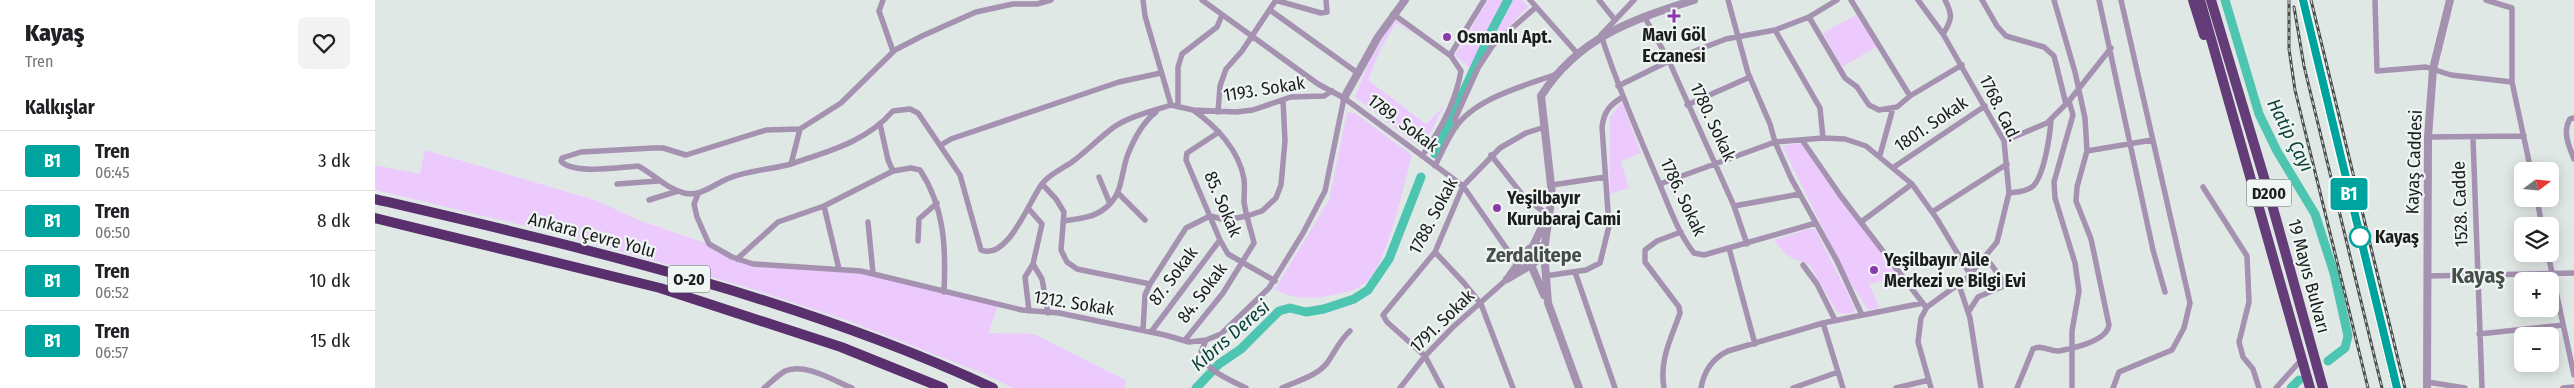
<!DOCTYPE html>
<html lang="tr">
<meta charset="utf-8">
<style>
body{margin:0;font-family:"Fira Sans Condensed",sans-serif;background:#f2f2f2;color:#202124;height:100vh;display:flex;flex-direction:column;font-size:19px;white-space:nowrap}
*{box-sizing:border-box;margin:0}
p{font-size:16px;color:#757577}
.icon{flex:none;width:28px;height:28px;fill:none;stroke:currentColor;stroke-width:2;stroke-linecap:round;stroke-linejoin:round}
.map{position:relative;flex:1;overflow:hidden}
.drawer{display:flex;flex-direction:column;background:#fff;width:375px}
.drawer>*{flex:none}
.badge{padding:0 10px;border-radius:4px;font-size:18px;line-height:32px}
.needle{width:32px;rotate:74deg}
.controls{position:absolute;left:2139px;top:162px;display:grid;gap:10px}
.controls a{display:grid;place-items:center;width:45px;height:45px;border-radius:8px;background:#fff;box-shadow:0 2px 12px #0003;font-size:25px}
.map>.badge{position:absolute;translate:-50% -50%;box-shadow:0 0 0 2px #fff}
h2{padding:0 25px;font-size:19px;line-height:45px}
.round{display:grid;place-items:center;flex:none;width:52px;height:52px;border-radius:8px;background:#f2f2f2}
.headline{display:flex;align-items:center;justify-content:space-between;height:85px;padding:0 25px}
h1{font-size:24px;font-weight:800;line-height:38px}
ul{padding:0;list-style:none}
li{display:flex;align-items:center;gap:15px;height:60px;padding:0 25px;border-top:1px solid #e0e0e0}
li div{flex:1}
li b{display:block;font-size:19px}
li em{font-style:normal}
li .badge{min-width:55px;font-weight:700;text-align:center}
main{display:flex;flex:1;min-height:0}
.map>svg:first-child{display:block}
.green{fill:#eccafe}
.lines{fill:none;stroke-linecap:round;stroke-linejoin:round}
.river{stroke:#4dc5b0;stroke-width:9}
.minor{stroke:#a591b0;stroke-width:5.5}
.tertiary{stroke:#a591b0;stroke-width:8}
.trunk{stroke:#643c77;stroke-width:10}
.motorway{stroke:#5a2f6e;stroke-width:10}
.rail-casing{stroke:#4a4e4c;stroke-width:3}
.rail{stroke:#eef5f3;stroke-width:1;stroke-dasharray:4;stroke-linecap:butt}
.line-casing{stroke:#fff;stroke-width:11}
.line{stroke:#00a49f;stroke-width:8}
.poi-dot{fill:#893bab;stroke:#eef5f3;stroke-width:2}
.stop-dot{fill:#fff;stroke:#00a49f;stroke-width:2.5}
.labels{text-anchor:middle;stroke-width:4.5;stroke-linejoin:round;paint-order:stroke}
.shield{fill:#eef5f3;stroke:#5a5e5d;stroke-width:1}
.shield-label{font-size:16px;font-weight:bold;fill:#1b1e1d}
.poi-label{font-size:18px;font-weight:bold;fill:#1b1e1d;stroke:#eef5f3;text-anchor:start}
.street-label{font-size:18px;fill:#1b1e1d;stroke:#eef5f3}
.stop-label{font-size:18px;font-weight:bold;fill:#1b1e1d;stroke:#eef5f3;text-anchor:start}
.water-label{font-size:19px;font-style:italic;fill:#0d433a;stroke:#eef5f3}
.quarter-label{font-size:20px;font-weight:bold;fill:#474d4b;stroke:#eef5f3}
.district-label{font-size:22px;font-weight:bold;fill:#474d4b;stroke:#eef5f3}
</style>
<main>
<section class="drawer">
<div class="headline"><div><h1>Kayaş</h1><p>Tren</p></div><a class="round"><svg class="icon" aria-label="heart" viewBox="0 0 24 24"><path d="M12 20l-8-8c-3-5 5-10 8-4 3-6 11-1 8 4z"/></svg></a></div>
<h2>Kalkışlar</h2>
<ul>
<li><span class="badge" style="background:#00a49f;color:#fff">B1</span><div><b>Tren</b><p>06:45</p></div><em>3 dk</em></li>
<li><span class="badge" style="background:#00a49f;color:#fff">B1</span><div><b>Tren</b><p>06:50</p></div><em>8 dk</em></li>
<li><span class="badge" style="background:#00a49f;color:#fff">B1</span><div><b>Tren</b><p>06:52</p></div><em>10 dk</em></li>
<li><span class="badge" style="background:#00a49f;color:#fff">B1</span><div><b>Tren</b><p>06:57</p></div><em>15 dk</em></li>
</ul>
</section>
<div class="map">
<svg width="2199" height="388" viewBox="0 0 2199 388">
<rect width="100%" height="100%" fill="#e0e8e6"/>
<!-- green -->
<path class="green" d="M1113 0H1147L1153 7 1109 53 1095 77 1091 76 1094 68 1080 55Z
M1481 15 1503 46 1467 67 1448 33Z
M1019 19 1042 36 1021 23 1005 50 993 80 1051 124 1069 106 1055 133 1042 145 980 97 993 64Z
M1247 102 1266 153 1246 161 1254 188 1235 194V117Z
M972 112 980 113 1037 155C1029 183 1012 268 989 284 976 293 963 294 948 297 933 299 913 298 900 289L954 200Z
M1427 143 1458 190 1524 276 1494 284 1504 308 1493 310 1475 282 1407 146Z
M50 150 220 200 266 221 334 244 362 259 486 271 623 305 613 333 659 334 752 381 749 388H638L607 373 477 322 371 287 192 236 0 190V165L45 174Z
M1434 229H1440L1480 308 1478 313 1469 314 1462 312 1436 267C1430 262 1429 262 1422 260 1413 258 1404 247 1399 240Z"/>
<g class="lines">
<!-- river -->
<path class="river" d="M1850 0 1884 114 1902 151 1940 214 1959 273 1973 336 1970 348 1953 361
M1060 154 1116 32 1133 0
M821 388 844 364 866 349 904 311 915 308 931 312 949 309 979 299 993 290 1014 259 1046 177
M1916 388 1924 380"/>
<!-- minor -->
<path class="minor" d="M508 0 504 11 518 51
M827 0 943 84 969 98 1088 186 1143 265
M900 0 946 13 952 12 951 0
M1155 0 1202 53
M1224 0 1240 20
M1259 0 1226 35C1242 84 1262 131 1282 178 1293 203 1302 232 1319 253L1329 255 1441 223
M1353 0 1373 73 1395 124 1400 142 1416 178 1462 261 1487 315
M1476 0 1535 96
M1543 0 1568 34 1629 141 1634 193 1622 242 1592 278 1552 307 1546 318 1543 342 1556 388
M1607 0 1622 26 1631 36 1669 47 1679 56 1691 104
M1724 0 1778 250 1790 292
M2000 0 2002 71 2051 67 2076 75 2137 82
M2111 0 2137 8V82L2156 171
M895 10 984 74
M1018 14 1076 56
M1269 16 1294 61 1359 206 1372 244
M1434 17 1470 78 1482 87 1494 105 1504 110 1522 107 1535 96 1587 65
M1400 30 1445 108 1448 138
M1568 34C1577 20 1578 15 1570 0
M1243 86 1294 61 1351 39 1400 30 1434 17 1462 0
M1694 101 1698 115 1679 182 1680 198 1700 263 1704 291 1697 331V388
M796 105 818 110 861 112 878 110 916 97 949 96 957 91
M1312 105 1375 77
M803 106V67L807 54 842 27 847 15
M843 112 845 86 851 69 867 51 901 0
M2199 118 2195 119C2187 132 2194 146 2199 159
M505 124 513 160 518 171
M1081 127 1080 119 1103 68 1118 45 1160 8
M425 129 391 130 311 155 288 148H278L206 152 187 158 186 161C197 175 246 167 263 166 279 174 290 188 309 193 325 197 338 185 352 179 372 170 395 170 416 164L425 129 466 103 520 50 547 36 601 12 638 4H662L676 0
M844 132 812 153 811 160 845 240 853 254 900 281
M2053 137 2149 136
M2098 138 2107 388
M1427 140 1465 195 1550 306
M1629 141 1672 123 1694 101 1736 48
M566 145 576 139 744 82 786 73
M1712 151 1777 140
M1116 155 1149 197 1173 215
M1505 155 1518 108
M1047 156C1065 131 1081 100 1086 71L1076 56 1077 52 1109 0
M416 164C454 151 491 142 518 111L535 109 543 113 585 175 606 250C633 261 654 201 667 184 674 174 687 169 697 162 712 151 724 138 739 127 755 116 778 111 796 105L770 16 768 0
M1060 166C1066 154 1072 140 1080 128 1100 98 1149 86 1182 74
M1519 167 1610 106
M724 177 735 204
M242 184 283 181
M667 184 681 199 689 212 686 250 692 262 702 269 775 284
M1285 184 1400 142 1448 138 1470 139 1491 146 1537 184 1562 219 1595 274
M1177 185 1230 177
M1828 187 1872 256 1874 302 1864 342 1868 357 1878 369 1884 388
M743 193 770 220
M1634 193C1642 192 1650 192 1657 187 1669 178 1675 135 1676 120
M323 194 319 204 322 217 334 244 357 257 378 264 486 271 647 310 684 313 790 335 814 342 831 340 846 334 894 288 928 233 950 191 969 98
M2162 199 2167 226
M274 200 303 191
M449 206 464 269
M1359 206 1425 194
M653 208 667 224 658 264 667 279 673 313
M1557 212 1632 164
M688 221C702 219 718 218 729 209 749 195 745 174 753 154 759 139 768 122 781 112
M493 222 498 273
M1486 222 1537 184
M543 241 544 219 562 203
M1354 248 1380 344
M1060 252 1089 283 1106 304 1138 388
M2173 254 2199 375
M362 259 403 222 449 206 518 171 536 168 545 170C570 208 571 249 569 292
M1428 265 1442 284 1460 320
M1200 272 1240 388
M1170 276 1211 270 1225 263 1234 226 1227 127C1229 112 1234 105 1248 97
M2052 276 2199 273
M1584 285 1595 318 1606 388
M654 311 650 277 658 264
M1594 311 1603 297 1631 285 1610 256
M1448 323 1468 388
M768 330 770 295 775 284 811 228 835 216 851 220 872 216 887 211 901 198 906 185 910 141 908 100
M776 332 845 240
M2104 334 2188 325
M810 340 848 293 879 243C876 230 871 216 869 202 869 195 870 187 869 179 864 150 841 126 818 110
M831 340 826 352C831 372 854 379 871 388
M2052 382 2090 388
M389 388C395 383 403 375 410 371 430 362 459 381 477 388
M907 388C922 381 942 376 952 363 960 352 964 341 975 331
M1025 388 1050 356 1078 327 1132 279
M1067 388 1050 356 1012 322 1008 315 1060 252 1088 186 1125 148 1151 133 1170 127
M1289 388C1284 360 1296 339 1305 313L1304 307 1270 262V250L1282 241 1306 232
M1326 388C1329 371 1338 358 1353 351L1448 323 1548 303
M1418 388 1463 372
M1521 388 1554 380
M1642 388 1658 349C1667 344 1675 352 1684 351 1699 348 1732 341 1734 325L1716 239 1701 201 1702 187 1712 151 1710 118 1700 72 1679 0
M1738 388 1744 372 1797 350 1809 328 1815 303 1746 0
M1901 388 1927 359
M2188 388 2199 387"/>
<!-- tertiary -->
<path class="tertiary" d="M969 98 1003 37 1030 0
M1161 245 1167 247 1168 256 1156 265 1150 261 1149 256 1154 249Z
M1158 246 1171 219
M1135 275 1149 256
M1132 279 1156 265 1169 295
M1204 388 1173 303 1169 251 1177 194 1166 96C1203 38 1256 20 1319 0
M2052 388 2053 137 2058 69 2075 0"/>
<!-- trunk -->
<path class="trunk" d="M1818 0 1829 35
M1825 0 1935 388
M1836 0 1896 201 1948 388"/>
<!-- motorway -->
<path class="motorway" d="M0 199C209 248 422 297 618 388
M0 218 285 288 466 347 568 388"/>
<!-- rail casing -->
<g class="rail-casing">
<path id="rail" d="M1914 0V49L1920 90 1993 388
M1925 0 2018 388
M1936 0 2030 388
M1919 7 1929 66 2007 388"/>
</g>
<!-- rail -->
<use href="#rail" class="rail"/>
</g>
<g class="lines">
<!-- line casing -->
<g class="line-casing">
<path id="line" d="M1928 0 2022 388"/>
</g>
<!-- line -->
<use href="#line" class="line"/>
</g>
<!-- markers -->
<g class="poi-dot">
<path d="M1296.5 8.5h5v5h5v5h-5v5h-5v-5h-5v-5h5z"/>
<circle cx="1072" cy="37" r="5"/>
<circle cx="1122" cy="208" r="5"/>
<circle cx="1499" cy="270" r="5"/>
</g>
<circle class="stop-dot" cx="1985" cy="237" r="10"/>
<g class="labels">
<!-- shield labels -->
<g class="shield">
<rect x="1871.5" y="179.5" width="45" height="27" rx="4"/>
<rect x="293" y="265.5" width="42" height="27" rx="4"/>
</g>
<g class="shield-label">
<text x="1894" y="199">D200</text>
<text x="314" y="285">O-20</text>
</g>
<!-- poi labels -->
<g class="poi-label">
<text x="1299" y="41" text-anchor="middle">Mavi Göl<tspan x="1299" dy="21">Eczanesi</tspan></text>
<text x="1082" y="43">Osmanlı Apt.</text>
<text x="1132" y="204">Yeşilbayır<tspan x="1132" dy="21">Kurubaraj Cami</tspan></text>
<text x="1509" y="266">Yeşilbayır Aile<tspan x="1509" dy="21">Merkezi ve Bilgi Evi</tspan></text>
</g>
<!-- street labels -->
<g class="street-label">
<text transform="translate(889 89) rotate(-9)" y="6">1193. Sokak</text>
<text transform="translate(1625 108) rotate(64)" y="6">1768. Cad.</text>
<text transform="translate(1338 122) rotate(65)" y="6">1780. Sokak</text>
<text transform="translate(1028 123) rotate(37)" y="6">1789. Sokak</text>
<text transform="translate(1556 124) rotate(-34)" y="6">1801. Sokak</text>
<text transform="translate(2039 162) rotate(-88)" y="6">Kayaş Caddesi</text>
<text transform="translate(1308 197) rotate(65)" y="6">1786. Sokak</text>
<text transform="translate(848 204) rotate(67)" y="6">85. Sokak</text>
<text transform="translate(2085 204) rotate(-92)" y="6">1528. Cadde</text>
<text transform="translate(1058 216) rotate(-62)" y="6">1788. Sokak</text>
<text transform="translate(217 235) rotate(15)" y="6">Ankara Çevre Yolu</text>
<text transform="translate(798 276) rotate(-53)" y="6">87. Sokak</text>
<text transform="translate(1934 276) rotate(75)" y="6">19 Mayıs Bulvarı</text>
<text transform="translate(827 293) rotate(-53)" y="6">84. Sokak</text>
<text transform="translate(699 303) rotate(9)" y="6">1212. Sokak</text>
<text transform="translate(1067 321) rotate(-44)" y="6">1791. Sokak</text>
</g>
<!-- stop labels -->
<g class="stop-label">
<text x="2000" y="243">Kayaş</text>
</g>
<!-- water labels -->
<g class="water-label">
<text transform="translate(1916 135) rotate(63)" y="7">Hatip Çayı</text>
<text transform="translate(855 335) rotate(-41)" y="7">Kıbrıs Deresi</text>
</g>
<!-- quarter labels -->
<g class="quarter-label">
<text x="1159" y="262">Zerdalitepe</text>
</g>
<!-- district labels -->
<g class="district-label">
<text x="2103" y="283">Kayaş</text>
</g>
</g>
</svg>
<div class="controls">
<a><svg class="needle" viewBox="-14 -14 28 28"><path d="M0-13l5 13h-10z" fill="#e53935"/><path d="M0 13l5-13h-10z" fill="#757577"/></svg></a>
<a><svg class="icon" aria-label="layers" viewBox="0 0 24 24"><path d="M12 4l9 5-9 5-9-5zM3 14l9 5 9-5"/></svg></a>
<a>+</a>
<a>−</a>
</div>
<b class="badge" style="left:1974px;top:194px;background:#00a49f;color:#fff">B1</b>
</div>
</main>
